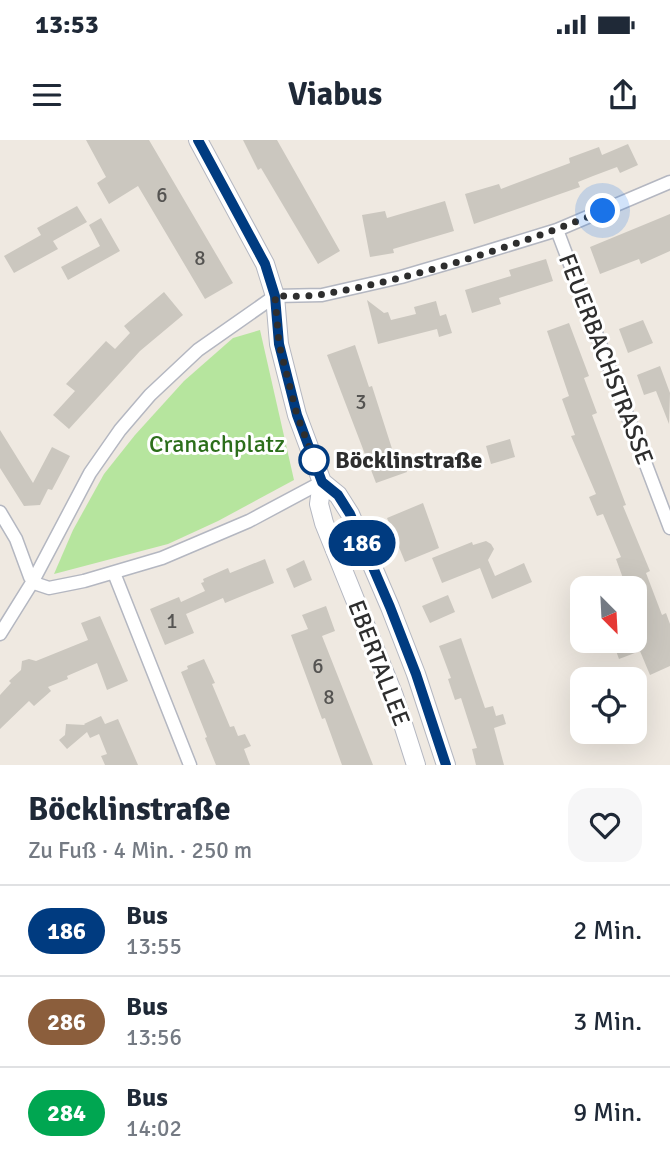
<!DOCTYPE html>
<html lang="de">
<meta charset="utf-8">
<style>
body{margin:0;font-family:Signika,sans-serif;background:#f6f6f7;color:#1f2937;height:100vh;display:flex;flex-direction:column;font-size:26px;white-space:nowrap}
*{box-sizing:border-box;margin:0}
p{font-size:23px;color:#747a83}
.icon{flex:none;width:38px;height:38px;fill:none;stroke:currentColor;stroke-width:2;stroke-linecap:round;stroke-linejoin:round}
.map{position:relative;height:625px;overflow:hidden}
.drawer{display:flex;flex-direction:column;background:#fff;flex:1}
.drawer>*{flex:none}
.badge{padding:0 14px;border-radius:23px;font-size:24px;line-height:46px}
.needle{width:46px;rotate:156deg}
.fabs{position:absolute;left:570px;top:436px;display:grid;gap:14px}
.fabs a{display:grid;place-items:center;width:77px;height:77px;border-radius:14px;background:#fff;box-shadow:0 7px 28px #0002;font-size:35px}
.you{position:absolute;width:35px;height:35px;margin:-18px;border:5px solid #fff;border-radius:50%;background:#1a73e8;box-shadow:0 0 0 10px #1a73e833}
.map>.badge{position:absolute;translate:-50% -50%;box-shadow:0 0 0 4px #fff}
.round{display:grid;place-items:center;flex:none;width:74px;height:74px;border-radius:21px;background:#f6f6f7}
.overview{display:flex;align-items:center;justify-content:space-between;height:119px;padding:0 28px}
h1{font-size:33px;font-weight:800;line-height:52px}
ul{padding:0;list-style:none}
li{display:flex;align-items:center;gap:21px;height:91px;padding:0 28px;border-top:2px solid #e0e1e3}
li div{flex:1}
li b{display:block;font-size:26px}
li em{font-style:normal}
li .badge{min-width:77px;font-weight:700;text-align:center}
.status{display:flex;justify-content:space-between;align-items:center;height:49px;padding:0 35px;background:#fff;direction:ltr}
.status svg{height:19px;fill:currentColor}
header{display:flex;justify-content:space-between;align-items:center;height:91px;padding:0 28px;background:#fff;font-size:32px;font-weight:800}
.map>svg:first-child{display:block}
.park{fill:#b6e59e}
.building{fill:#cbc7bf}
.lines{fill:none;stroke-linecap:round;stroke-linejoin:round}
.street-casing{stroke:#b4b7c1;stroke-width:15}
.secondary-casing{stroke:#b4b7c1;stroke-width:20}
.street{stroke:#fff;stroke-width:12}
.secondary{stroke:#fff;stroke-width:18}
.line-casing{stroke:#fff;stroke-width:16}
.line{stroke:#003b80;stroke-width:10}
.walk{stroke:#2e2e2e;stroke-width:7;stroke-dasharray:0 12.6}
.stop-dot{fill:#fff;stroke:#003b80;stroke-width:3.5}
.labels{text-anchor:middle;stroke-width:6;stroke-linejoin:round;paint-order:stroke}
.number-label{font-size:21px;fill:#555452}
.street-label{font-size:24px;fill:#2e2e2e;stroke:#fff}
.park-label{font-size:24px;fill:#2c6e1b;stroke:#fff}
.stop-label{font-size:24px;font-weight:bold;fill:#2e2e2e;stroke:#fff;text-anchor:start}
</style>
<div class="status"><b>13:53</b><svg viewBox="0 0 49 12"><path d="M0 12V9h3v3zM5 12V6h3v6zM10 12V3h3v9zM15 12V0h3v12zM26 1h20v11H26zM47 4h2v5h-2z"/></svg></div>
<header><svg class="icon" aria-label="menu" viewBox="0 0 24 24"><path d="M4 6h16M4 12h16M4 18h16"/></svg>Viabus<svg class="icon" aria-label="share" viewBox="0 0 24 24"><path d="M12 15V3M7 8l5-5 5 5M5 13v7h14v-7"/></svg></header>
<div class="map">
<svg width="670" height="625" viewBox="0 0 670 625">
<rect width="100%" height="100%" fill="#efe9e1"/>
<!-- park -->
<path class="park" d="M260 190 294 340 218 381 168 404 54 434 73 390 104 334 135 295 184 241 233 198Z"/>
<!-- building -->
<path class="building" d="M86 0H149L233 143 205 159 138 46 109 64 97 43 106 37Z
M243 0H277L340 111 318 124 261 28 258 30Z
M628 4 638 25 620 33 617 27 593 36 578 42 580 47 474 84 465 54 499 44 501 49 570 23 569 18 599 7 602 15Z
M445 61 454 91 393 109 394 113 370 117 362 75 385 71 387 78Z
M77 66 87 82 53 101 58 109 14 133 4 116 41 95 37 88Z
M670 74V111L641 124 639 119 600 134 590 107Z
M101 78 120 111 68 140 61 127 100 106 89 85Z
M546 119 553 141 499 158 501 164 472 173 465 150 511 136 509 130Z
M164 152 183 175 140 211 69 289 53 275 75 251 66 244 106 201 115 209 130 193 124 186Z
M367 160 384 173 388 172 391 180 416 174 414 167 436 161 440 176 446 174 452 193 439 197 437 189 378 204Z
M643 180 653 203 628 213 619 189Z
M569 183 589 236 584 238 597 273 592 275 626 365 623 366 650 431 646 433 662 475 666 473 670 484V526L650 535 640 511 619 519 612 500H635V437L624 441 616 419 621 417 603 374 597 376 589 357 596 354 571 296 575 295 562 259 569 256 547 191Z
M355 205 369 247 372 246 394 315 401 313 407 332 376 343 327 215Z
M660 226 670 253 669 284 656 251 644 255 637 235Z
M0 290 33 343 52 307 70 316 52 350 48 349 40 365 24 366 0 328Z
M510 299 515 317 491 324 486 306Z
M423 363 439 408 405 422 387 378Z
M486 401 491 404 494 409 488 420 495 436 524 423 532 442 492 459 480 428 442 443 432 418 472 402 473 405Z
M265 419 274 443 225 463 223 458 186 474 194 493 165 505 150 469 179 457 181 462 205 451 201 443 204 442 203 439 228 428 230 433Z
M304 420 312 440 294 448 286 429Z
M448 455 455 472 430 483 422 466Z
M326 466 335 491 322 496 373 625H342L325 578 322 579 291 495 308 489 302 475Z
M100 476 128 541 107 550 97 523 67 536 68 539 48 547 51 551 34 566 29 561 0 589V555L11 543 9 541 21 530 22 521 29 519 36 521 88 500 81 483Z
M461 498 485 568 493 566 496 576 503 574 506 584 494 588 504 625H476L472 609 477 608 461 558 455 560 448 539 451 538 439 506Z
M204 519 215 543 212 544 230 587 234 586 238 596 245 594 251 606 244 609 250 625H216L205 598 207 597 181 532 188 529 187 526Z
M101 576 105 584 118 579 138 625H105L101 616 107 614 99 594 90 598 87 592 67 609 59 600 65 595 66 584 85 585 84 584Z"/>
<g class="lines">
<!-- street casing -->
<g class="street-casing">
<path id="street" d="M557 90 670 388
M0 372 16 399 30 437 37 444 49 448 84 441 162 418 249 381 322 342
M114 433 190 625
M0 494 33 441 90 333 120 290 150 255 198 210 275 156 322 155 401 137 469 117 557 90 670 42"/>
</g>
<!-- secondary casing -->
<g class="secondary-casing">
<path id="secondary" d="M198 0 265 124 275 156 279 204 297 275 322 342 338 355 350 374 390 467 416 534 446 625
M322 342 319 364 324 383 394 556 416 625"/>
</g>
<!-- street -->
<use href="#street" class="street"/>
<!-- secondary -->
<use href="#secondary" class="secondary"/>
</g>
<g class="lines">
<!-- line casing -->
<g class="line-casing">
<path id="line" d="M198 0 265 124 275 156 279 204 297 275 322 342 338 355 350 374 390 467 416 534 446 625"/>
</g>
<!-- line -->
<use href="#line" class="line"/>
<!-- walk -->
<path class="walk" d="M314 320 316 325 297 275 279 204 275 156C291 156 308 157 324 154 417 138 516 106 603 71"/>
</g>
<!-- markers -->
<circle class="stop-dot" cx="314" cy="320" r="14"/>
<g class="labels">
<!-- number labels -->
<g class="number-label">
<text x="162" y="62">6</text>
<text x="200" y="125">8</text>
<text x="361" y="269">3</text>
<text x="172" y="488">1</text>
<text x="318" y="533">6</text>
<text x="329" y="564">8</text>
</g>
<!-- street labels -->
<g class="street-label">
<text transform="translate(606 219) rotate(69)" y="8">FEUERBACHSTRASSE</text>
<text transform="translate(379 523) rotate(69)" y="8">EBERTALLEE</text>
</g>
<!-- park labels -->
<g class="park-label">
<text x="217" y="312">Cranachplatz</text>
</g>
<!-- stop labels -->
<g class="stop-label">
<text x="335" y="328">Böcklinstraße</text>
</g>
</g>
</svg>
<div class="fabs">
<a><svg class="needle" viewBox="-14 -14 28 28"><path d="M0-13l5 13h-10z" fill="#e53935"/><path d="M0 13l5-13h-10z" fill="#747a83"/></svg></a>
<a><svg class="icon" aria-label="locate" viewBox="0 0 24 24"><circle cx="12" cy="12" r="6"/><path d="M12 2v4M12 18v4M2 12h4M18 12h4"/></svg></a>
</div>
<div class="you" style="left:603px;top:71px"></div>
<b class="badge" style="left:362px;top:403px;background:#003b80;color:#fff">186</b>
</div>
<section class="drawer">
<div class="overview"><div><h1>Böcklinstraße</h1><p>Zu Fuß · 4 Min. · 250 m</p></div><a class="round"><svg class="icon" aria-label="heart" viewBox="0 0 24 24"><path d="M12 20l-8-8c-3-5 5-10 8-4 3-6 11-1 8 4z"/></svg></a></div>
<ul>
<li><span class="badge" style="background:#003b80;color:#fff">186</span><div><b>Bus</b><p>13:55</p></div><em>2 Min.</em></li>
<li><span class="badge" style="background:#8b5e3c;color:#fff">286</span><div><b>Bus</b><p>13:56</p></div><em>3 Min.</em></li>
<li><span class="badge" style="background:#00a651;color:#fff">284</span><div><b>Bus</b><p>14:02</p></div><em>9 Min.</em></li>
</ul>
</section>
